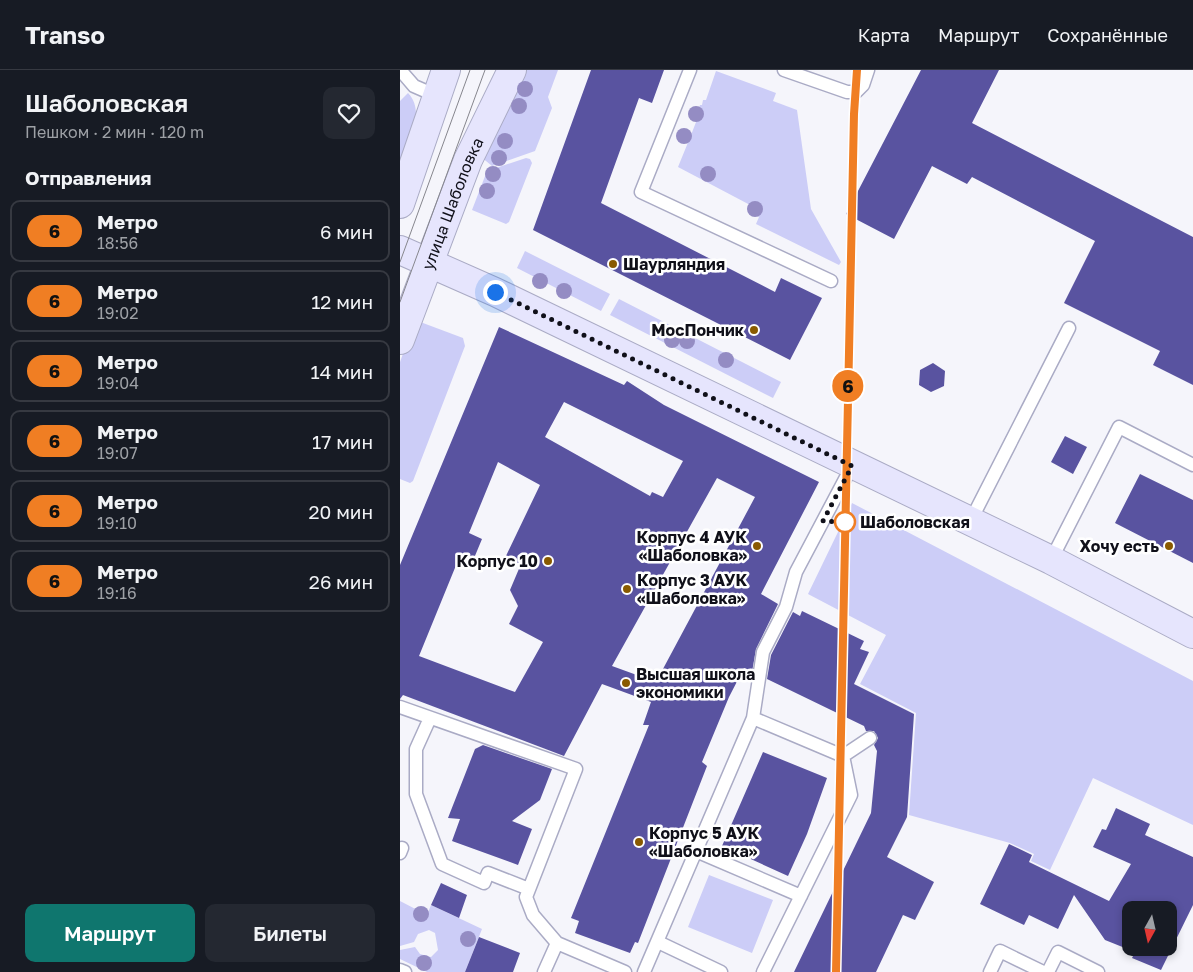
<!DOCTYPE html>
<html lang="ru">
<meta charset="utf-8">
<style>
body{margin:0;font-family:"Golos Text",sans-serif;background:#242831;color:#f1f3f6;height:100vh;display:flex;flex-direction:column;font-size:19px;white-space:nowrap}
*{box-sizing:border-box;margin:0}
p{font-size:16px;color:#9ea1a6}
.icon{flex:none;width:28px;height:28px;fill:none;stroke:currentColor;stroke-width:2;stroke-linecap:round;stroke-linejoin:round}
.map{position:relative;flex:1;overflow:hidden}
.side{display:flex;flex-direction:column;background:#171b24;width:400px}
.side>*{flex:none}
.badge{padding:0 10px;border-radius:16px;font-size:18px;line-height:32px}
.needle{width:32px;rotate:188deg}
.fabs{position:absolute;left:722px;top:831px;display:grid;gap:10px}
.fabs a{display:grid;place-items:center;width:55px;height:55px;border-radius:10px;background:#171b24;box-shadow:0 2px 8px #0003;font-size:25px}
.you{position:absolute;width:25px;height:25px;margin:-12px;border:4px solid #fff;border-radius:50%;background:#1a73e8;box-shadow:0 0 0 8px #1a73e833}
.map>.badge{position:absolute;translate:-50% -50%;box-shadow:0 0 0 2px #fff}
h2{padding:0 25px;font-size:19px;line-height:45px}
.round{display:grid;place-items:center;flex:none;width:52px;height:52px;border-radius:10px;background:#242831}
.headline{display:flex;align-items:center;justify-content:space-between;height:85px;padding:0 25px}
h1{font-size:24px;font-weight:600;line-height:38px}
.action{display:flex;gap:10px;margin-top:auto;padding:10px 25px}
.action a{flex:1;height:58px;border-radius:10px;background:#0f766e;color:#fff;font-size:20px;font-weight:600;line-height:58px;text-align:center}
.action a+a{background:#242831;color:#f1f3f6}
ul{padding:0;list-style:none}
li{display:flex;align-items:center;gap:15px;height:62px;margin:0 10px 8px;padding:0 15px;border:2px solid #363941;border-radius:10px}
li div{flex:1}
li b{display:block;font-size:19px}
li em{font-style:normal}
li .badge{min-width:55px;font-weight:700;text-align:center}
header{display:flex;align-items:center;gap:30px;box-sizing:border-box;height:70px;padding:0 25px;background:#171b24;border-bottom:1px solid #363941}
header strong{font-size:24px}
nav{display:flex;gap:28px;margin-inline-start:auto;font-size:18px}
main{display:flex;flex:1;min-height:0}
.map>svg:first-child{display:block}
.green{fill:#cccdf7}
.building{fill:#5953a0;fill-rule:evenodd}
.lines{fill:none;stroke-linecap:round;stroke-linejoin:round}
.lane-casing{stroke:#aaabc5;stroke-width:15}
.secondary-casing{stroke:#aaabc5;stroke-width:30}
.lane{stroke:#fff;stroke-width:12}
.secondary{stroke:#e6e5fd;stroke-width:28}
.tram{stroke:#86868d;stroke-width:1}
.tree{fill:#948cc3}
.line-casing{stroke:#fff;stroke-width:11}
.line{stroke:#f07e23;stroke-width:8}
.walk{stroke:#101019;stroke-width:5;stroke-dasharray:0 9}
.poi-dot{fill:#895a00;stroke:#fff;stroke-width:2}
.stop-dot{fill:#fff;stroke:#f07e23;stroke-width:2.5}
.labels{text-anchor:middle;stroke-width:5;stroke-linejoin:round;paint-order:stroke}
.street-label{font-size:16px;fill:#101019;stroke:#fff}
.poi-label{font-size:16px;font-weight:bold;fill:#101019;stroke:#fff;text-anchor:start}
.stop-label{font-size:16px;font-weight:bold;fill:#101019;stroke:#fff;text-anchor:start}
</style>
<header>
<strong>Transo</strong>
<nav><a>Карта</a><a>Маршрут</a><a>Сохранённые</a></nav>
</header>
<main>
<section class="side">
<div class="headline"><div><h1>Шаболовская</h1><p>Пешком · 2 мин · 120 m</p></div><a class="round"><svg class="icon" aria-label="heart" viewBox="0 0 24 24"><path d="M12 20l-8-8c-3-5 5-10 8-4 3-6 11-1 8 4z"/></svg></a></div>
<h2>Отправления</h2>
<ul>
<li><span class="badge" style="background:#f07e23;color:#111">6</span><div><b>Метро</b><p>18:56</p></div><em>6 мин</em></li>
<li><span class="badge" style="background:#f07e23;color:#111">6</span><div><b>Метро</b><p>19:02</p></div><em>12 мин</em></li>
<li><span class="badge" style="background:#f07e23;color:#111">6</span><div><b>Метро</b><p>19:04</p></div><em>14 мин</em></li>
<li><span class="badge" style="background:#f07e23;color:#111">6</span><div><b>Метро</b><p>19:07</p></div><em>17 мин</em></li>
<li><span class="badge" style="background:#f07e23;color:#111">6</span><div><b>Метро</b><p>19:10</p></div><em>20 мин</em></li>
<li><span class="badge" style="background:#f07e23;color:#111">6</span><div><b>Метро</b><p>19:16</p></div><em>26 мин</em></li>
</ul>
<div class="action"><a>Маршрут</a><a>Билеты</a></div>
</section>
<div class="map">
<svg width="793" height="902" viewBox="0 0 793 902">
<rect width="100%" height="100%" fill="#f5f5fb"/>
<!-- green -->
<path class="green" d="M121 0H158L148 27 152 38 135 81 92 96 80 86Z
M316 1 376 23 373 31 397 40 411 139 441 192 439 195 356 154 359 147 349 141 352 136 278 97 289 70 280 67 282 62 291 65 298 47 293 44 295 39 298 41 300 35H302L303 30H306Z
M8 23C27 43 7 73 0 95V31Z
M126 88 130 89 132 93 109 152 106 154 72 140 87 101Z
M125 181 210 224 201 241 117 198Z
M219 229 381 312 373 328 210 245Z
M15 250 63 268 65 276 13 411 10 413 0 409V292Z
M452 433 793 611V755L693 708 650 800 631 791 634 784 610 773 509 745 516 643 460 614 486 565 408 524Z
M309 805 373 830 352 883 288 857Z
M0 831 27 845 31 835 82 859 65 902H27L0 889V880L15 877 20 884 31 887 38 880 35 863 29 860 18 864 14 872 0 876Z"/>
<!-- building -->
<path class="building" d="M191 0H264L252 33 239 28 201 133 375 222 381 208 422 228 390 290 133 160Z
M521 0H599L572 53 793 167V315L753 295 760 281 664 233 695 171 572 107 567 114 532 96 494 169 446 144Z
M99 257 224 315 227 311 264 335 419 412 361 524 378 534 356 579 352 602 344 598 329 627 302 692 307 696 238 873 235 872 230 883 175 863 179 851 171 848 249 655H243L251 632 202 614 164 686 3 625 0 629V495ZM164 332 283 391 263 427 252 422 250 426 145 367ZM98 392 140 415 105 488 121 494 110 520 118 536 109 554 143 572 115 622 19 586 59 488 72 493 82 469 69 463ZM317 408 355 427 256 612 212 596Z
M533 293 545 301 544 316 531 322 519 315 520 300Z
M665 366 687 377 673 404 651 392Z
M740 404 793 430V493L715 453Z
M402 541 464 571 460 579 469 582 454 614 514 644 507 747 487 787 534 812 515 850 503 845 476 902H394L471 743 477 681 474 675 478 668 474 661H466L464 656 367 609 371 585 393 542 400 546Z
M83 675 152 699 140 730 112 751 132 759 118 795 52 771 60 749 48 748 75 679Z
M363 682 427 708 407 764 388 806 322 776Z
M716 738 750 754 745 765 793 787V835L761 900 732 888 735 882 705 870 674 825 658 859 629 845 624 855 580 834 609 774 632 785 629 792 709 831 731 794 693 777 702 759 706 760ZM731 840H769V878H731Z
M41 813 67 825 59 848 31 835Z
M79 867 120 883 113 902H65Z"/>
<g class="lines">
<!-- lane casing -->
<g class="lane-casing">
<path id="lane" d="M290 0 241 122 431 211
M384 0 447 22H456L463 15 468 0
M1 1 14 16 37 26
M570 452 669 258
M651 490 719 357 793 395
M0 637 176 699 126 827 133 845 157 873 144 902
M30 648 16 679V724L42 794 84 813 88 803 129 819
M353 648 443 686 451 725 363 902
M443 686 470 668
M296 781 401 826
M0 783 2 778
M258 872 321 902
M157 873 225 902
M0 900 5 902
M244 902 353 648 363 582 386 537 396 502 452 396
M590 902 600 881 643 902
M648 902 658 882 698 902"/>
</g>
<!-- secondary casing -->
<g class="secondary-casing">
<g id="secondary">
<path d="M0 134 46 0"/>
<path d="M0 180 95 222 651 490 793 564"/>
<path id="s1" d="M0 270 68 90 112 0"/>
</g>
</g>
<!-- lane -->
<use href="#lane" class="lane"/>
<!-- secondary -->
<use href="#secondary" class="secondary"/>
<!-- tram -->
<path class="tram" d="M0 192 70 0
M0 232 85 0"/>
</g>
<!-- trees -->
<g class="tree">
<circle cx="125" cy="19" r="8"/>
<circle cx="119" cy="36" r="8"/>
<circle cx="296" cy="44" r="8"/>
<circle cx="284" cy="66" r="8"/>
<circle cx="105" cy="71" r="8"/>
<circle cx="99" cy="88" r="8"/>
<circle cx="93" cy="104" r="8"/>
<circle cx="308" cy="104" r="8"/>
<circle cx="87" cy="121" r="8"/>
<circle cx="355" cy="139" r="8"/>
<circle cx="140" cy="211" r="8"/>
<circle cx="164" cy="221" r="8"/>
<circle cx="272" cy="270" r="8"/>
<circle cx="287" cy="271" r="8"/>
<circle cx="326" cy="290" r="8"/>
<circle cx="21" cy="844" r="8"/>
<circle cx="68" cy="869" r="8"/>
<circle cx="24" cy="893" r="8"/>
</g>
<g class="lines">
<!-- line casing -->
<g class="line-casing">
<path id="line" d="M436 902 454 44 457 0"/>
</g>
<!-- line -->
<use href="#line" class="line"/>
<!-- walk -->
<path class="walk" d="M95 222 452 396 423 451 445 452"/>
</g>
<!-- markers -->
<g class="poi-dot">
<circle cx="213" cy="194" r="5"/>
<circle cx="354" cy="260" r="5"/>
<circle cx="357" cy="476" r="5"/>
<circle cx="769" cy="476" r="5"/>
<circle cx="148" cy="491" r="5"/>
<circle cx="227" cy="519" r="5"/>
<circle cx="226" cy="613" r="5"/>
<circle cx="239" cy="772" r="5"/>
</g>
<circle class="stop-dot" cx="445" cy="452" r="10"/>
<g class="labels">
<!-- street labels -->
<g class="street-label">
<text dy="6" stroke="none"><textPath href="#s1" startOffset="146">улица Шаболовка</textPath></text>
</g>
<!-- poi labels -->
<g class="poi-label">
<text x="223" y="200">Шаурляндия</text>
<text x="344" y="266" text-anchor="end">МосПончик</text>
<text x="347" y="473" text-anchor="end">Корпус 4 АУК<tspan x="347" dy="18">«Шаболовка»</tspan></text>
<text x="759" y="482" text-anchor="end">Хочу есть</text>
<text x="138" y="497" text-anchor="end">Корпус 10</text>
<text x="237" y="516">Корпус 3 АУК<tspan x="237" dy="18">«Шаболовка»</tspan></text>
<text x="236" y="610">Высшая школа<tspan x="236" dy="18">экономики</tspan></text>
<text x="249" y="769">Корпус 5 АУК<tspan x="249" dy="18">«Шаболовка»</tspan></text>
</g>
<!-- stop labels -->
<g class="stop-label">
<text x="460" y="458">Шаболовская</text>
</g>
</g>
</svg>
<div class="fabs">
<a><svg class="needle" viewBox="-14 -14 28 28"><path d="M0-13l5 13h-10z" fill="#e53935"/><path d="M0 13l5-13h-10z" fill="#9ea1a6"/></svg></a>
</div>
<div class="you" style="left:95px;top:222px"></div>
<b class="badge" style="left:448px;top:316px;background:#f07e23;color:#111">6</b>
</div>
</main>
